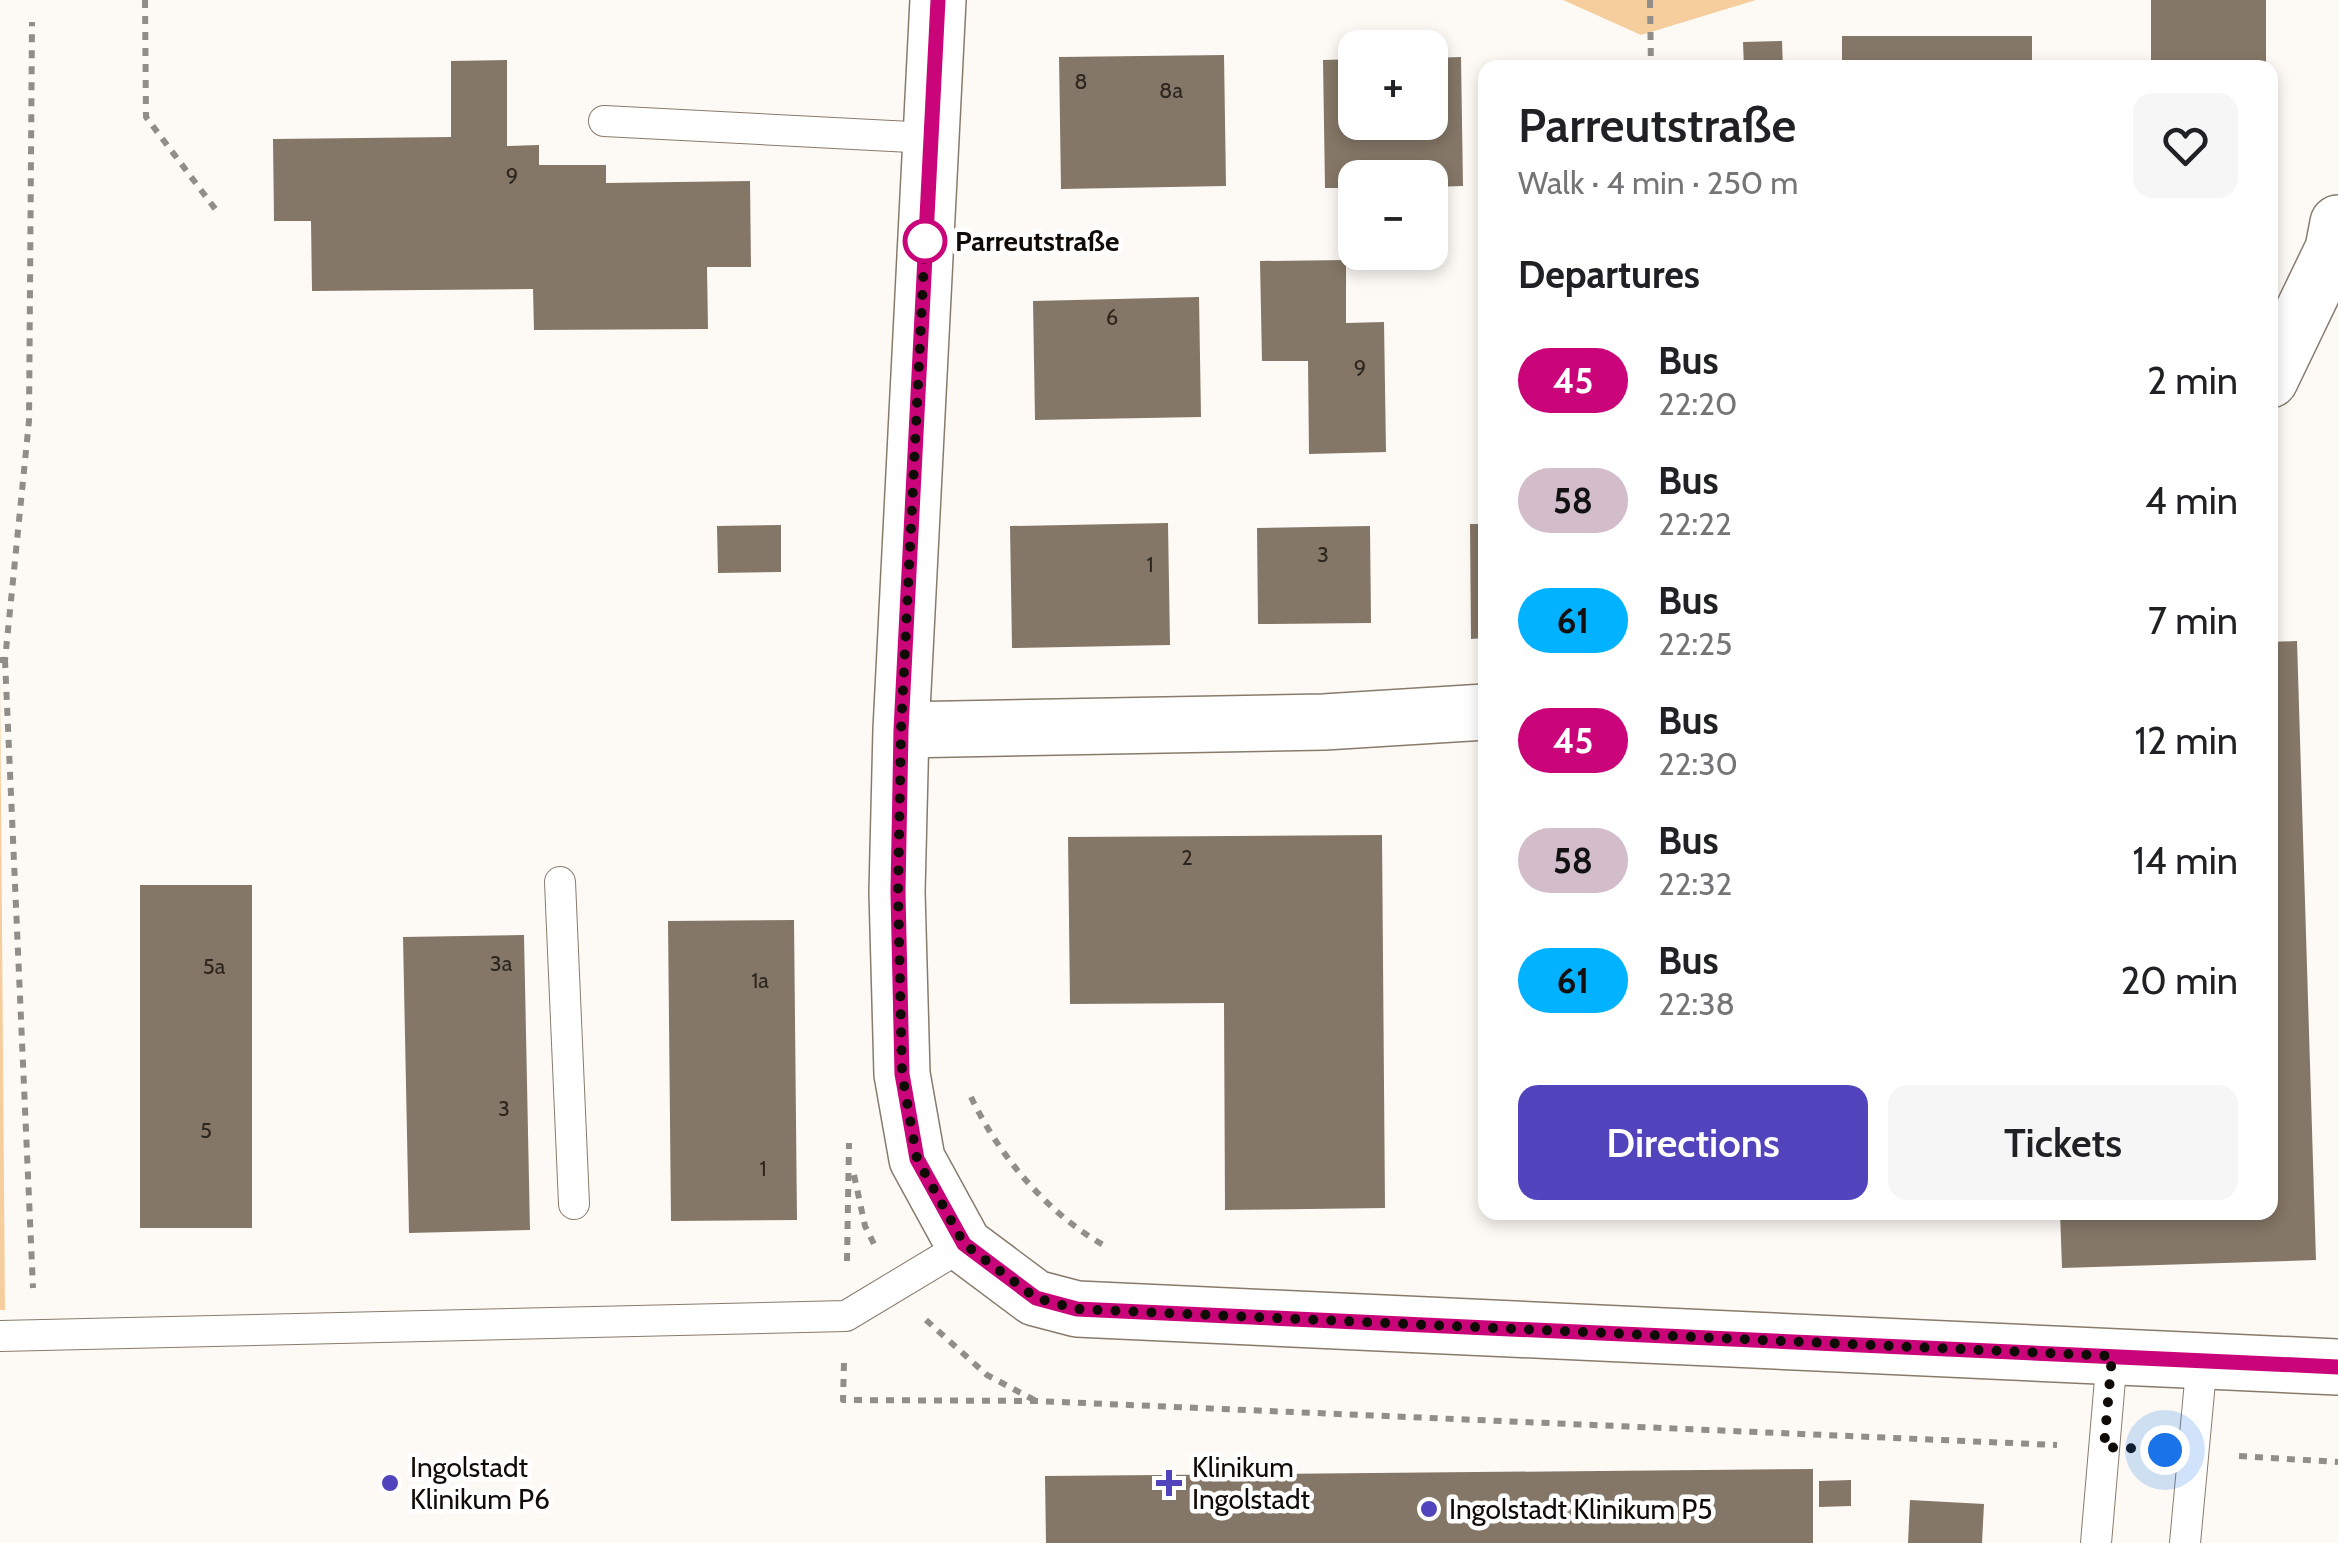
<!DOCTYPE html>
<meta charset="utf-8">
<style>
body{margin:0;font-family:Cabin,sans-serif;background:#f6f6f6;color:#202124;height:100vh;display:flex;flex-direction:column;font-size:38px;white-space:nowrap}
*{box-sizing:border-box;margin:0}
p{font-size:32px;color:#757577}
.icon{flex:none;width:55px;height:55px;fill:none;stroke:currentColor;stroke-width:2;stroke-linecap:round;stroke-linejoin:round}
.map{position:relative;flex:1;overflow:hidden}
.sheet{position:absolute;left:1478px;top:60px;width:800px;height:1160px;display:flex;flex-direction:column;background:#fff;border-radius:20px;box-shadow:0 5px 15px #0003}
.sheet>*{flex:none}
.badge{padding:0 20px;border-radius:32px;font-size:35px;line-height:65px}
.buttons{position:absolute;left:1338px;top:30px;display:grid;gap:20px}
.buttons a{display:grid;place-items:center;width:110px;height:110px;border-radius:20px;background:#fff;box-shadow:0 5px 15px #0003;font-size:50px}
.you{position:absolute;width:50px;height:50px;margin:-25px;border:8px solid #fff;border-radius:50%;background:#1a73e8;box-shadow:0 0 0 15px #1a73e833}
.map>.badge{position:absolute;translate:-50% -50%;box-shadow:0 0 0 5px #fff}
h2{padding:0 40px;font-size:38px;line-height:90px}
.round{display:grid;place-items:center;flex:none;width:105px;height:105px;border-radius:20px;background:#f6f6f6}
.overview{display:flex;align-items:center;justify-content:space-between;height:170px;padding:0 40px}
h1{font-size:48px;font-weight:600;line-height:75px}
.primary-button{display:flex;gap:20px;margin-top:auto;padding:20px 40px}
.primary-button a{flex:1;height:115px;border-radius:20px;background:#5244bc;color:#fff;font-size:40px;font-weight:600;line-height:115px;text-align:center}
.primary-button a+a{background:#f6f6f6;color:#202124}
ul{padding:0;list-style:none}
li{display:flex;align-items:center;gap:30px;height:120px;padding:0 40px}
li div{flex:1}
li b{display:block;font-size:38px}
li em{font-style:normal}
li .badge{min-width:110px;font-weight:700;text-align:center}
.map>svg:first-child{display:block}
.green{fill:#f6ce9e}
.building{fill:#857767}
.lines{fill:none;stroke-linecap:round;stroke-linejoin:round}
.service-casing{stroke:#887b6b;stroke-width:32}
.minor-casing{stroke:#887b6b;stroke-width:58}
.path{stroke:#918d89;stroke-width:6;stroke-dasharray:8 8;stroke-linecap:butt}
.service{stroke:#fff;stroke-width:30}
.minor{stroke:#fff;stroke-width:55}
.line-casing{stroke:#fff;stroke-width:22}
.line{stroke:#ca0479;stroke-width:15}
.walk{stroke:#100b06;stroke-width:10;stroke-dasharray:0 18}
.stop-dot{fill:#fff;stroke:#ca0479;stroke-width:5}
.poi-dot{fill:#5244bc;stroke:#fff;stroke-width:4}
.labels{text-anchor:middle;stroke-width:9;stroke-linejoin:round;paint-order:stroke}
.number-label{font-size:22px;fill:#2d261e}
.stop-label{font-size:28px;font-weight:bold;fill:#100b06;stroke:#fff;text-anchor:start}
.poi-label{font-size:28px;fill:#100b06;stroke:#fff;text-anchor:start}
</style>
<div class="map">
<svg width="2338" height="1543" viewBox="0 0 2338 1543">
<rect width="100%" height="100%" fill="#fdfaf6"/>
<!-- green -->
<path class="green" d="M1563 0H1756L1641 35Z
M0 670 5 1310H0Z"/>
<!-- building -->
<path class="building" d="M2151 0H2266V68H2151Z
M1842 36H2032V68H1842Z
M1782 41 1783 68H1744L1743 42Z
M1224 55 1226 186 1061 189 1059 57Z
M1461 57 1463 186 1430 187V178H1355V188H1325L1323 60 1355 59V122H1430V58Z
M507 60V146L539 145V165H606V183L750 181 751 267H707L708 329 534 330 533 289 312 291 311 221H274L273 139 451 137V61Z
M1346 260V323L1384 322 1386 452 1309 454 1308 361H1262L1260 261Z
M1199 297 1201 417 1035 420 1033 301Z
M1168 523 1170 645 1012 648 1010 526Z
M1470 524H1485V638L1471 639Z
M781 525V572L718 573 717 526Z
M1370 526 1371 623 1258 624 1257 528Z
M2297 641 2316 1260 2062 1268 2060 1212H2270V642Z
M1382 835 1385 1208 1225 1210 1224 1003 1070 1004 1068 837Z
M140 885H252V1228H140Z
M794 920 797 1220 671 1221 668 921Z
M524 935 530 1230 409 1233 403 937Z
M1813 1469V1543H1046L1045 1476Z
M1851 1480V1506L1819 1507V1481Z
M1910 1500 1984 1504 1982 1543H1908Z"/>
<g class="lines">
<!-- service casing -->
<g class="service-casing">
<path id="service" d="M604 121 930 138
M560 882 574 1204
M0 1336 846 1316 964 1245
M2096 1543 2112 1356
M2185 1543 2202 1360"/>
</g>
<!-- minor casing -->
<g class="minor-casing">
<path id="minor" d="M938 0 901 730 897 892 902 1074 917 1159 964 1245 1035 1298 1077 1309 2338 1367
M2270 380 2333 249 2338 223
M901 730 1324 722 1485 712"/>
</g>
<!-- path -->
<path class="path" d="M145 0 146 117 216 210
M1650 0 1651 68
M0 660H5L29 421 32 22
M5 660 33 1288
M971 1097C999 1156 1050 1217 1109 1248
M854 1175 865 1226 874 1244
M847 1261 849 1143
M926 1320 987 1375 1036 1401
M844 1363 843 1400 1037 1401 2057 1445
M2239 1456 2338 1462"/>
<!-- service -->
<use href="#service" class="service"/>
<!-- minor -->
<use href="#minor" class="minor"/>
</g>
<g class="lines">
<!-- line casing -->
<g class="line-casing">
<path id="line" d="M938 0 901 730 898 892 902 1074 917 1159 964 1244 1036 1298 1077 1309 2338 1367"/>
</g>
<!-- line -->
<use href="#line" class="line"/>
<!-- walk -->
<path class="walk" d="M925 241 901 730 898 892 902 1074 917 1159 964 1244 1036 1298 1077 1309 2112 1356 2104 1447 2165 1450"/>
</g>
<!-- markers -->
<circle class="stop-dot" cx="925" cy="241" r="20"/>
<g class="poi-dot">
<circle cx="390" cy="1483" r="10"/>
<path d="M1164 1468h10v10h10v10h-10v10h-10v-10h-10v-10h10z"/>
<circle cx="1429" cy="1509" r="10"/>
</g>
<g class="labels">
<!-- number labels -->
<g class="number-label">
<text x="1081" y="89">8</text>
<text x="1171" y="98">8a</text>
<text x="512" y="183">9</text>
<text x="1112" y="325">6</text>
<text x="1360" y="375">9</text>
<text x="1323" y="562">3</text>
<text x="1150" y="572">1</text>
<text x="1187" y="865">2</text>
<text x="501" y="971">3a</text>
<text x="214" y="974">5a</text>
<text x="760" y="988">1a</text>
<text x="504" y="1116">3</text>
<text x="206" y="1138">5</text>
<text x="763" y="1176">1</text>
</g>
<!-- stop labels -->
<g class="stop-label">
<text x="955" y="251">Parreutstraße</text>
</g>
<!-- poi labels -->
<g class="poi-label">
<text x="410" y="1477">Ingolstadt<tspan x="410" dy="32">Klinikum P6</tspan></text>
<text x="1192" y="1477">Klinikum<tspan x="1192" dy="32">Ingolstadt</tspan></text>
<text x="1449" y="1519">Ingolstadt Klinikum P5</text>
</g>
</g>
</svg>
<div class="buttons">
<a>+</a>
<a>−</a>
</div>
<div class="you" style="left:2165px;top:1450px"></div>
<section class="sheet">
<div class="overview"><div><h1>Parreutstraße</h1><p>Walk · 4 min · 250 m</p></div><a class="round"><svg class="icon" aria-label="heart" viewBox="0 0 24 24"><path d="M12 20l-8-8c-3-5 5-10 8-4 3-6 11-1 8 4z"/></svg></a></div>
<h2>Departures</h2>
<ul>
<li><span class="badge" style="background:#ca0479;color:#fff">45</span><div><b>Bus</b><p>22:20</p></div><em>2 min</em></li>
<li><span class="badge" style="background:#d3bdca;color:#111">58</span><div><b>Bus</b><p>22:22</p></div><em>4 min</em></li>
<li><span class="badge" style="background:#00b2ff;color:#111">61</span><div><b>Bus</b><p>22:25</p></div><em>7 min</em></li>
<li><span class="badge" style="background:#ca0479;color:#fff">45</span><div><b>Bus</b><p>22:30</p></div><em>12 min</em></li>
<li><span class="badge" style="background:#d3bdca;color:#111">58</span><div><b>Bus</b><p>22:32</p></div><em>14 min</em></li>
<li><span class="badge" style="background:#00b2ff;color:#111">61</span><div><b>Bus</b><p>22:38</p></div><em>20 min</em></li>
</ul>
<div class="primary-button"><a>Directions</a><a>Tickets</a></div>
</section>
</div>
